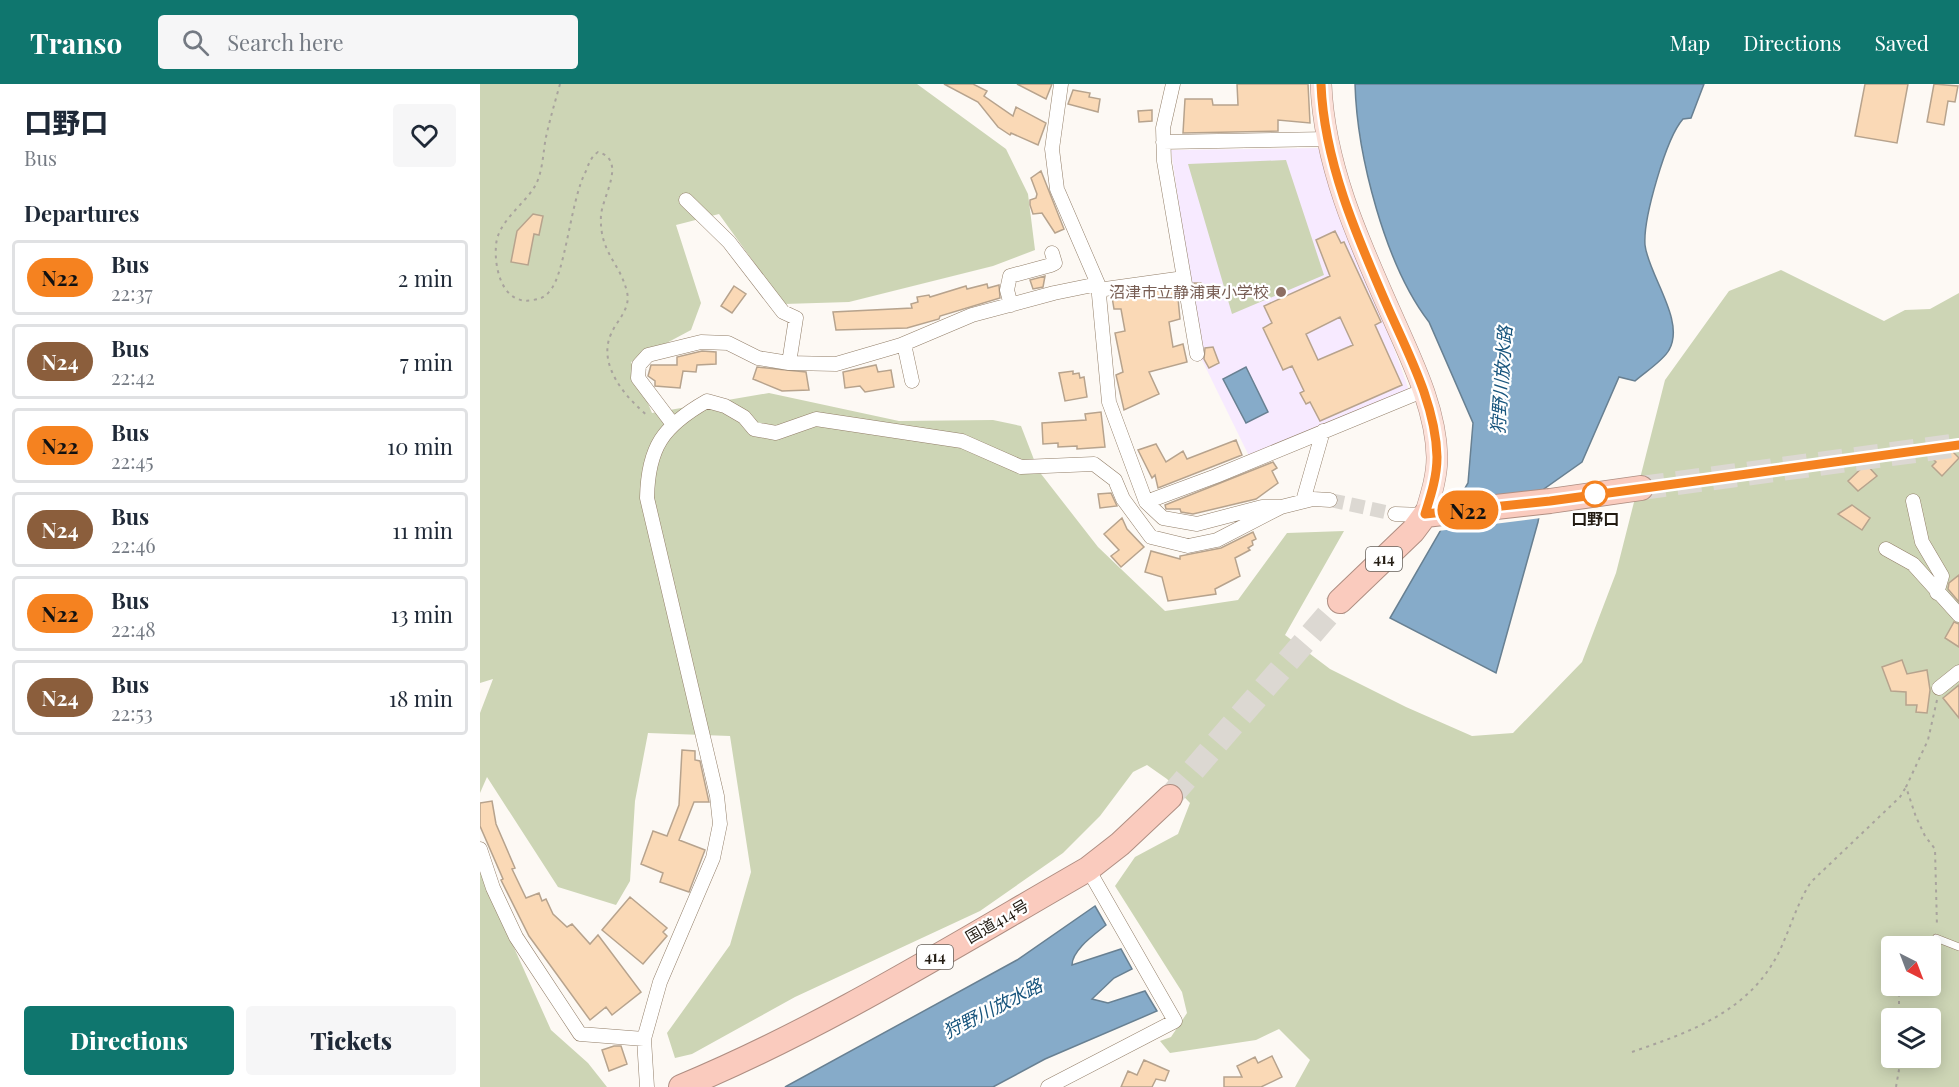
<!DOCTYPE html>
<meta charset="utf-8">
<style>
body{margin:0;font-family:"Playfair Display","Noto Sans JP",serif;background:#f6f6f7;color:#1f2937;height:100vh;display:flex;flex-direction:column;font-size:22px;white-space:nowrap}
*{box-sizing:border-box;margin:0}
p{font-size:20px;color:#747a83}
.icon{flex:none;width:33px;height:33px;fill:none;stroke:currentColor;stroke-width:2;stroke-linecap:round;stroke-linejoin:round}
.map{position:relative;flex:1;overflow:hidden}
.sheet{display:flex;flex-direction:column;background:#fff;width:480px}
.sheet>*{flex:none}
.badge{padding:0 12px;border-radius:20px;font-size:21px;line-height:39px}
.needle{width:39px;rotate:138deg}
.buttons{position:absolute;left:1401px;top:852px;display:grid;gap:12px}
.buttons a{display:grid;place-items:center;width:60px;height:60px;border-radius:6px;background:#fff;box-shadow:0 3px 15px #0003;font-size:30px}
.map>.badge{position:absolute;translate:-50% -50%;box-shadow:0 0 0 3px #fff}
h2{padding:0 24px;font-size:22px;line-height:54px}
.round{display:grid;place-items:center;flex:none;width:63px;height:63px;border-radius:6px;background:#f6f6f7}
.summary{display:flex;align-items:center;justify-content:space-between;height:102px;padding:0 24px}
h1{font-size:28px;font-weight:800;line-height:45px}
.cta{display:flex;gap:12px;margin-top:auto;padding:12px 24px}
.cta a{flex:1;height:69px;border-radius:6px;background:#0f766e;color:#fff;font-size:24px;font-weight:800;line-height:69px;text-align:center}
.cta a+a{background:#f6f6f7;color:#1f2937}
ul{padding:0;list-style:none}
li{display:flex;align-items:center;gap:18px;height:75px;margin:0 12px 9px;padding:0 12px;border:3px solid #e0e1e3;border-radius:6px}
li div{flex:1}
li b{display:block;font-size:22px}
li em{font-style:normal}
li .badge{min-width:66px;font-weight:700;text-align:center}
header{display:flex;align-items:center;gap:36px;box-sizing:border-box;height:84px;padding:0 30px;background:#0f766e;color:#fff}
header strong{font-size:28px}
nav{display:flex;gap:33px;margin-inline-start:auto;font-size:21px}
.search{width:420px;height:54px;background:#f6f6f7;display:flex;align-items:center;gap:15px;box-sizing:border-box;padding:0 21px;border-radius:6px;color:#747a83;font-size:22px}
main{display:flex;flex:1;min-height:0}
.map>svg:first-child{display:block}
.education{fill:#f7eaff}
.green{fill:#cdd5b5;fill-rule:evenodd}
.water{fill:#86abc9;stroke:#688092;stroke-width:1.5}
.pier{fill:#fdf9f4}
.building{fill:#fad9b6;stroke:#b7a38d;stroke-width:1.5;fill-rule:evenodd}
.lines{fill:none;stroke-linecap:round;stroke-linejoin:round}
.street-tunnel{stroke:#dcd8d2;stroke-width:14;stroke-dasharray:14 7;stroke-linecap:butt}
.highway-tunnel{stroke:#dcd8d2;stroke-width:24;stroke-dasharray:24 12;stroke-linecap:butt}
.lane-casing{stroke:#927e68;stroke-width:8}
.street-casing{stroke:#927e68;stroke-width:15}
.primary-casing{stroke:#af8e82;stroke-width:22}
.highway-casing{stroke:#af8e82;stroke-width:26}
.path{stroke:#a8a39d;stroke-width:2;stroke-dasharray:3 4.5;stroke-linecap:butt}
.lane{stroke:#fff;stroke-width:7}
.street{stroke:#fff;stroke-width:14}
.primary{stroke:#fce0d8;stroke-width:21}
.highway{stroke:#facbbe;stroke-width:24}
.line-casing{stroke:#fff;stroke-width:14}
.line{stroke:#f58220;stroke-width:9}
.education-dot{fill:#8d6e63;stroke:#fff;stroke-width:2}
.stop-dot{fill:#fff;stroke:#f58220;stroke-width:3}
.labels{text-anchor:middle;stroke-width:4.5;stroke-linejoin:round;paint-order:stroke}
.shield{fill:#fff;stroke:#65605a;stroke-width:1.5}
.shield-label{font-size:15px;font-weight:bold;fill:#231c13}
.education-label{font-size:16px;fill:#785e54;stroke:#fff;text-anchor:end}
.stop-label{font-size:16px;font-weight:bold;fill:#231c13;stroke:#fff}
.street-label{font-size:16px;fill:#231c13;stroke:#fff}
.water-label{font-size:18px;font-style:italic;fill:#18557d;stroke:#fff}
</style>
<header>
<strong>Transo</strong>
<div class="search"><svg class="icon" aria-label="search" viewBox="0 0 24 24"><circle cx="10" cy="10" r="6"/><path d="M15 15l6 6"/></svg>Search here</div>
<nav><a>Map</a><a>Directions</a><a>Saved</a></nav>
</header>
<main>
<section class="sheet">
<div class="summary"><div><h1>口野口</h1><p>Bus</p></div><a class="round"><svg class="icon" aria-label="heart" viewBox="0 0 24 24"><path d="M12 20l-8-8c-3-5 5-10 8-4 3-6 11-1 8 4z"/></svg></a></div>
<h2>Departures</h2>
<ul>
<li><span class="badge" style="background:#f58220;color:#111">N22</span><div><b>Bus</b><p>22:37</p></div><em>2 min</em></li>
<li><span class="badge" style="background:#8b5e3c;color:#fff">N24</span><div><b>Bus</b><p>22:42</p></div><em>7 min</em></li>
<li><span class="badge" style="background:#f58220;color:#111">N22</span><div><b>Bus</b><p>22:45</p></div><em>10 min</em></li>
<li><span class="badge" style="background:#8b5e3c;color:#fff">N24</span><div><b>Bus</b><p>22:46</p></div><em>11 min</em></li>
<li><span class="badge" style="background:#f58220;color:#111">N22</span><div><b>Bus</b><p>22:48</p></div><em>13 min</em></li>
<li><span class="badge" style="background:#8b5e3c;color:#fff">N24</span><div><b>Bus</b><p>22:53</p></div><em>18 min</em></li>
</ul>
<div class="cta"><a>Directions</a><a>Tickets</a></div>
</section>
<div class="map">
<svg width="1479" height="1003" viewBox="0 0 1479 1003">
<rect width="100%" height="100%" fill="#fdf9f4"/>
<!-- education -->
<path class="education" d="M841 64 929 306 769 372 721 274 691 66Z"/>
<!-- green -->
<path class="green" d="M0 0H437L526 65 548 110 555 166 513 182 369 218 304 220 239 130 196 141 221 219 211 246 151 278 172 329 289 309 419 337 513 336 541 342 558 386 618 463 685 527 758 516 807 449 864 447 805 551 850 585 926 623 992 652 1033 649 1102 578 1136 489 1185 296 1249 207 1301 186 1404 237 1425 226 1450 225 1479 209V1003H815L830 976 799 945 776 956 690 969 680 957 691 953 707 929 702 908 635 802 655 773 698 750 710 719 687 695 667 681 653 688 620 732 583 769 500 827 315 913 212 970 195 974 187 949 250 861 271 788 250 652 168 649 155 717 150 797 136 821 78 803 7 693 0 709V629L13 595 0 599ZM1412 862H1450V902H1412ZM1412 934H1450V974H1412Z
M806 76 844 191 752 230 708 80Z
M0 788 71 946 108 979 127 1003H0Z"/>
<!-- water -->
<path class="water" d="M875 0H1224L1211 34 1203 35C1186 54 1163 135 1165 161 1168 190 1206 237 1189 266 1183 277 1165 288 1155 297L1139 293 1102 378 1064 405 1058 438 1016 589 910 534 988 399 993 339 949 238C905 181 877 71 875 0Z
M766 283 788 328 766 339 743 295Z
M615 822 626 841C615 850 592 866 592 881L641 865 652 885 634 894 612 915 628 919 665 907 677 927 565 975 513 1003H305L537 876Z"/>
<!-- pier -->
<path class="pier" d="M1066 407 1061 434 958 447 976 414Z"/>
<!-- building -->
<path class="building" d="M464 0H493L507 7 504 12 533 32 536 23 566 39 558 61 531 49 530 51 518 43 498 18Z
M537 0H572L566 15Z
M757 0H828L830 39 798 36V47L703 49 705 15H732L733 21H758Z
M1385 0H1428L1417 59 1375 52Z
M1454 0 1478 2 1475 18 1468 17 1464 41 1447 38Z
M593 6 610 9 609 13 620 15 618 28 588 20Z
M672 26V37L659 38 658 27Z
M561 87 584 145 575 149 562 129 553 130 550 121V116L556 114 557 110 551 94Z
M53 130 63 132 59 151 54 150 48 181 31 178 37 147Z
M855 147 861 159 864 158 901 238 895 241 922 301 840 337 830 318 826 320 820 309 824 307 812 282 803 286 783 244 792 239 784 222 850 192 836 156ZM860 233 873 261 838 276 826 250Z
M565 192 563 203 553 205 550 196Z
M714 199H721L723 209 718 210V215Z
M507 200 508 204 519 201 520 214 460 232 459 235 427 244 356 246 353 228 432 224 431 220 438 218 437 213 449 211 450 213 486 202 487 205Z
M254 202 266 210 252 229 241 222Z
M697 204 700 235 689 238 693 263 703 260 707 278 669 288 679 310 644 326 636 291 643 288 635 249 645 247 641 225H634L632 213Z
M733 263 739 279 729 284 724 275 725 264Z
M222 267 236 268V280L217 281 216 288 203 287 200 304 175 302V297L168 292 171 281H197V273Z
M396 281 398 288 411 286 414 303 385 308 380 302 365 304 363 288Z
M277 283 326 288 329 306 302 307 273 295Z
M593 287V290L599 289 600 294 604 293 607 313 585 317 579 289Z
M621 328 625 363 597 365V362L578 363V359L563 360 562 339 606 336 605 330Z
M1460 355 1479 374 1462 392 1452 382 1456 378 1446 368Z
M756 356 762 371 678 404 675 391 672 394 658 366 676 360 686 378 703 367 707 375Z
M793 378 797 384 792 387 798 399 776 415 713 430 701 428 700 425H686L685 421Z
M1386 380 1397 392 1378 407 1368 397Z
M631 409 637 422 620 424 618 410Z
M1372 421 1390 434 1382 446 1358 430Z
M642 434 647 445 664 463 641 483 631 472 639 466 624 450Z
M773 448 776 455 772 457 773 461 768 464 770 466 755 474 760 492 735 505 736 510 688 517 682 493 665 488 671 467 700 475V472L741 464Z
M1479 491V518L1468 505 1469 499Z
M1474 538 1479 540V563L1465 554Z
M1422 576 1427 590 1447 586 1450 606 1447 629 1436 628 1437 621H1426V608L1411 607 1402 583Z
M1479 601V634L1463 614Z
M202 666 215 667V676L220 677 229 718H214L199 756 225 766 209 808 180 798 183 789 161 780 173 747 187 752 199 721Z
M12 717 16 740 35 784 32 785 46 814 59 809 62 817 66 815 73 830 87 843 92 840 110 860 118 851 161 908 132 931 126 923 110 936 49 852 21 796 23 795 0 742V719Z
M150 813 187 844 183 848 187 852 163 880 122 846Z
M134 962H141L147 980 129 987 122 966Z
M792 972 802 993 781 1003H744V993H762L757 982 775 973 778 979Z
M664 976 689 987 685 997 676 995 672 1003H641L648 987 657 991Z"/>
<g class="lines">
<!-- street-tunnel -->
<path class="street-tunnel" d="M850 416 915 430"/>
<!-- highway-tunnel -->
<path class="highway-tunnel" d="M1161 404 1479 361
M690 713 860 517"/>
<!-- lane casing -->
<g class="lane-casing">
<path id="lane" d="M1456 854 1479 863"/>
</g>
<!-- street casing -->
<g class="street-casing">
<path id="street" d="M581 0 572 65 577 105 618 200 629 318 666 418 683 434 717 440 782 423H801L833 415 850 416
M693 0 683 44 684 77 717 270
M683 58 848 55
M206 116 249 158 303 228 316 234 309 279
M618 206 704 194
M531 221 527 206 530 192 571 181 575 179 572 169
M424 260 432 297
M192 339 158 294 159 281 168 271 221 258 248 259 278 274 309 279 356 280 421 261 492 231 574 209 618 200
M823 417 843 347
M1433 417 1442 458 1462 492 1457 509
M666 418 736 392 942 307
M915 430 945 431
M1406 465 1433 480 1479 531
M1459 604 1479 588
M0 765 13 804 36 853 100 950 164 955
M167 1003 164 955 180 898 233 774 240 740 237 712 167 414C168 363 183 342 227 317L245 322 264 333 274 345 296 349 336 335 482 357 541 383 614 380 635 396 643 415 671 453 708 462 737 456 801 423
M568 1003 695 937 608 785"/>
</g>
<!-- primary casing -->
<g class="primary-casing">
<path id="primary" d="M841 0C844 82 880 160 913 234 932 277 956 325 957 373 957 393 951 411 945 431"/>
</g>
<!-- highway casing -->
<g class="highway-casing">
<path id="highway" d="M860 517 933 447 945 431 1070 417 1161 404
M201 1003C343 944 474 862 608 785L640 760 690 713"/>
</g>
<!-- path -->
<path class="path" d="M80 0C75 18 70 35 66 53 63 68 63 88 55 102 44 121 17 138 16 162 14 185 23 222 53 216 60 215 65 213 69 208 86 190 90 117 106 87 109 79 111 73 118 68 147 76 123 111 121 131 119 169 140 178 147 208 151 225 137 236 131 250 117 281 146 314 168 332
M1457 616 1448 656 1426 703 1436 733 1445 752 1455 765 1457 843
M1450 873 1453 863
M1419 902V934
M1152 968C1210 948 1268 928 1298 870 1310 846 1316 821 1331 798L1420 713 1426 703
M1416 1003 1421 974"/>
<!-- lane -->
<use href="#lane" class="lane"/>
<!-- street -->
<use href="#street" class="street"/>
<!-- primary -->
<use href="#primary" class="primary"/>
<!-- highway -->
<use href="#highway" class="highway"/>
</g>
<g class="lines">
<!-- line casing -->
<g class="line-casing">
<path id="line" d="M841 0C844 79 878 155 909 226 929 271 956 322 957 373 957 393 951 411 945 430L1070 417 1479 361"/>
</g>
<!-- line -->
<use href="#line" class="line"/>
</g>
<!-- markers -->
<circle class="education-dot" cx="801" cy="208" r="6"/>
<circle class="stop-dot" cx="1115" cy="410" r="12"/>
<g class="labels">
<!-- shield labels -->
<g class="shield">
<rect x="886" y="463" width="36" height="24" rx="4.5"/>
<rect x="437" y="861" width="36" height="24" rx="4.5"/>
</g>
<g class="shield-label">
<text x="904" y="480">414</text>
<text x="455" y="878">414</text>
</g>
<!-- education labels -->
<g class="education-label">
<text x="789" y="214">沼津市立静浦東小学校</text>
</g>
<!-- stop labels -->
<g class="stop-label">
<text x="1115" y="441">口野口</text>
</g>
<!-- street labels -->
<g class="street-label">
<text transform="translate(517 837) rotate(-30)" y="6">国道414号</text>
</g>
<!-- water labels -->
<g class="water-label">
<text transform="translate(1022 296) rotate(-86)" y="6">狩野川放水路</text>
<text transform="translate(513 925) rotate(-27)" y="6">狩野川放水路</text>
</g>
</g>
</svg>
<div class="buttons">
<a><svg class="needle" viewBox="-14 -14 28 28"><path d="M0-13l5 13h-10z" fill="#e53935"/><path d="M0 13l5-13h-10z" fill="#747a83"/></svg></a>
<a><svg class="icon" aria-label="layers" viewBox="0 0 24 24"><path d="M12 4l9 5-9 5-9-5zM3 14l9 5 9-5"/></svg></a>
</div>
<b class="badge" style="left:988px;top:426px;background:#f58220;color:#111">N22</b>
</div>
</main>
